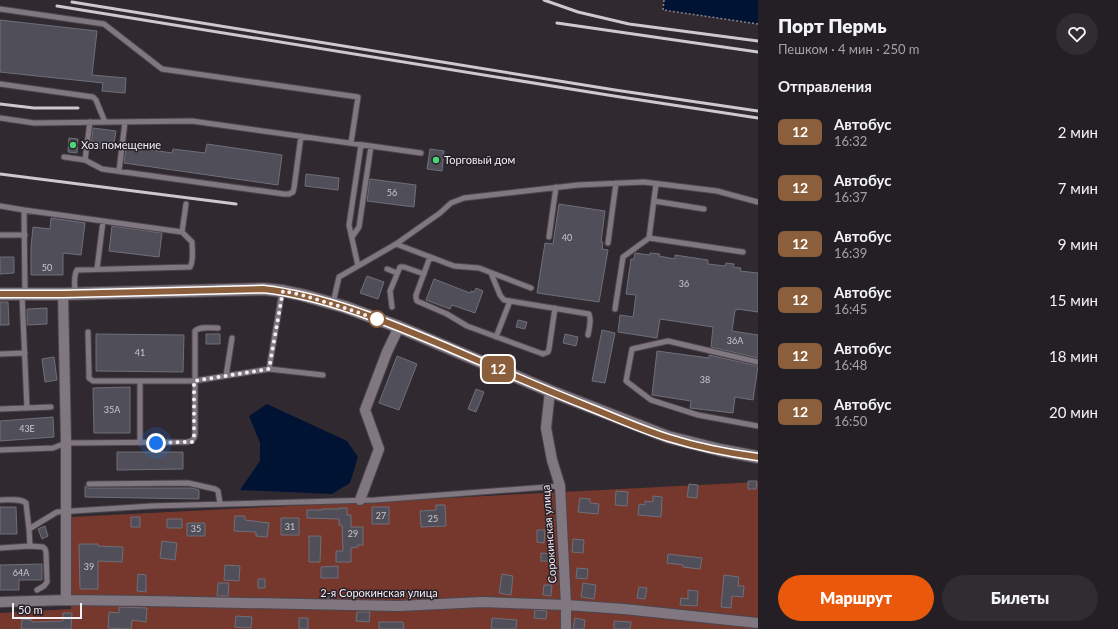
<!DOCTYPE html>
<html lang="ru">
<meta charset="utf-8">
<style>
body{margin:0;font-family:Lato,sans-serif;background:#302c31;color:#f1f3f6;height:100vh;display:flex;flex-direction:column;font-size:15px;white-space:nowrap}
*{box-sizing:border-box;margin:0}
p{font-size:13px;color:#a3a2a6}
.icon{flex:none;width:22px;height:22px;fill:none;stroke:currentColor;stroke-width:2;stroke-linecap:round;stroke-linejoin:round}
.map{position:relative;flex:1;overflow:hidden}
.sheet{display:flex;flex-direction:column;background:#241f24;width:360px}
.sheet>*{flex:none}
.badge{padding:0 8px;border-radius:6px;font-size:14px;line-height:26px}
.scale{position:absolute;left:12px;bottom:10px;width:70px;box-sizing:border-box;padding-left:4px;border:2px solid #f4eff4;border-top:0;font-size:11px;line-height:14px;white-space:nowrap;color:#f4eff4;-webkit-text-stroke:3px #261f27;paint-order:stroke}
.you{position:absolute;width:20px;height:20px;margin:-10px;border:3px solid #fff;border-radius:50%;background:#1a73e8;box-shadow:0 0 0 6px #1a73e833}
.map>.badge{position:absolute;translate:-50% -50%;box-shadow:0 0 0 2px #fff}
h2{padding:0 20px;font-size:15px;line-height:36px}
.round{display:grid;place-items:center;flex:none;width:42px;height:42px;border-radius:21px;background:#302c31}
.overview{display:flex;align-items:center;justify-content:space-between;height:68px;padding:0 20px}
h1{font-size:19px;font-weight:800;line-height:30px}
.cta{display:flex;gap:8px;margin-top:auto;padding:8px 20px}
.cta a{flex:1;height:46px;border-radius:24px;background:#ea580c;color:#fff;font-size:16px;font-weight:800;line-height:46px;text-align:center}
.cta a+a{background:#302c31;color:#f1f3f6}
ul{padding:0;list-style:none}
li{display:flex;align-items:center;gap:12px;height:56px;padding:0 20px}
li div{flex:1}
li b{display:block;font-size:15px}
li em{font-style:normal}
li .badge{min-width:44px;font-weight:700;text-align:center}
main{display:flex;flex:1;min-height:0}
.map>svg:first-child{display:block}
.green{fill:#76372c}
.water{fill:#001332}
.building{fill:#504f59;stroke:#6f6f7a}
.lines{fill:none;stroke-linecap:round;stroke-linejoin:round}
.lane-casing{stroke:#4d464d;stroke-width:7}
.street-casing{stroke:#4d464d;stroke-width:12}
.secondary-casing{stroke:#4d464d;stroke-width:14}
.path{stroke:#888288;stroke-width:1.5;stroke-dasharray:2 2;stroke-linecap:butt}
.lane{stroke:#807781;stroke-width:5}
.street{stroke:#807781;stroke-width:10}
.secondary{stroke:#807781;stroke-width:12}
.rail{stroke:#cec9ce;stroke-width:3}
.line-casing{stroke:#fff;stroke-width:9}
.line{stroke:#8b5e3c;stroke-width:6}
.walk{stroke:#f4eff4;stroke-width:4;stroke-dasharray:0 7.2}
.poi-dot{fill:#4ad677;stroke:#261f27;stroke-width:1.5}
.stop-dot{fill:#fff;stroke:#8b5e3c;stroke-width:2}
.labels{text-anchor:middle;stroke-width:3;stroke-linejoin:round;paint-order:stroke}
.number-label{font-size:9px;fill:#cbc7cd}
.poi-label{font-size:11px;fill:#f4eff4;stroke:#261f27;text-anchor:start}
.street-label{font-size:11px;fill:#f4eff4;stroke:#261f27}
</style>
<main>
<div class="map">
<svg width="758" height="629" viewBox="0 0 758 629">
<rect width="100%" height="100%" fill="#302930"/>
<!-- green -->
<path class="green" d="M758 482V629H0V613L71 609V517Z"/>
<!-- water -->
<path class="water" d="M664 0H758V24L663 10Z
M267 404 347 441 358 457 350 483 332 494 240 490 260 461V443L249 416Z"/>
<!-- building -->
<path class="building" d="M0 20 97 31 92 75 126 78 125 93 102 91 103 83 0 72Z
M93 128 116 131 113 150 91 147Z
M69 138 78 139 77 153 68 152Z
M207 144 282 155 278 185 124 163 126 146 172 153 173 149 205 153Z
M430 149 444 151 442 171 427 169Z
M306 174 339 178 338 190 305 186Z
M370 179 416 185 414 207 367 201Z
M559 204 605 211 601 242H603L602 249 608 250 599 302 537 293 545 243 553 244Z
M51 218 85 223 81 255 63 253V275H31V247L33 227 50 229Z
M112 226 162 233 159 257 109 251Z
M635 253 650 255V253L660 254 659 256 675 259V255L708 260V264L725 266 726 263 734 264 733 267 741 268 740 271 758 273V312L737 309V310H735L732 331 758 335V358L711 347 713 327 660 319 657 338 618 332 620 315 633 317 636 295 626 294 631 259H634Z
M0 257H14V273L0 274Z
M367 276 384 282 378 299 360 293Z
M434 279 470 293 471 291 474 292 476 288 483 291 475 313 452 305 450 309 426 300Z
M0 302H8L9 325H0Z
M47 308V324L27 325V309Z
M518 320 527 322 525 329 516 327Z
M602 330 615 333 605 383 592 381Z
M96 334 184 335 183 372 96 371Z
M206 334H220V344H206Z
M565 334 578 337 576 346 563 343Z
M657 351 709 358V355L758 366 753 400 735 397 733 413 690 408 691 401 652 395Z
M397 356 417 364 399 410 379 403Z
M54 357 57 380 45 382 42 359Z
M130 387V433H94L93 388Z
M476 389 484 392 476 412 468 409Z
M53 417 54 437 0 441V421Z
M117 452H183V469L117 470Z
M748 481H757L756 489H748Z
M689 484 698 485 697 498 687 497Z
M85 486 89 488H192L199 490V499L85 497Z
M616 491 628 492 627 506 615 505Z
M653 496 662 497 661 517 638 515 639 504 645 505V501L653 502Z
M580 498 590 499V503L599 504 598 514 578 512Z
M436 505H445L446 526 421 527 420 511 436 510Z
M0 507H16L17 534H0Z
M372 507H389V524H372Z
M339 508H347V515H351V527H363V545H358V547L351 548V562H336V551H343L342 525H339V519L307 518V510H322V509H339Z
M235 516H245V520L269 523 267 537 256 536V532L234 531Z
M131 517H140V527H131Z
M281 518H299V535H281Z
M167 519H182V528H167Z
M187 523H205V536H187Z
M45 526 48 536 42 539 38 529Z
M537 530H545L544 543 537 542Z
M309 536H321L320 562H309Z
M573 539 584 540 583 553 572 552Z
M162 541 177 543 175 560 160 558Z
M79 544H98V546L123 547 122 562 98 561V589H80Z
M541 553 551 554 550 561H541Z
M668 554 702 558 700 569 683 567V565L667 563Z
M42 564V580H19V590H0V565Z
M225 565 240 566 239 581 224 580Z
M338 566V578H321V567Z
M577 568 588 569 587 579 576 578Z
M138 574 146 575V592L137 591Z
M502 574 513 576 511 595 499 593Z
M724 575 739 577 738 586H744L743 597 732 596 731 608 721 607Z
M258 579H265V588H258Z
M218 583H229L228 596H217Z
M583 583 596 585 594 599 581 597Z
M544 585H552L551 596 543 595Z
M639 587 647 588 645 599 637 598Z
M688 590 698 591 697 606 680 605 681 598 688 599Z
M323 594H333V598H323Z
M119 607 147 608 146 622 132 620 131 629 108 628 109 612 119 613Z
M535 610 547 611 546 619 534 618Z
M357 612H370L369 622 356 621Z
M63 613H72L71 629H21L22 619 32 620V622L63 621Z
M236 616 252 617 251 628 235 627Z
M299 618H308V629H299Z
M492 618 517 620 516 629H491Z
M575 618 585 620 584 629H573Z
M614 621 631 622 630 629H614Z
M379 622H403L404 629H379Z"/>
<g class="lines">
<!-- lane casing -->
<g class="lane-casing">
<path id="lane" d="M0 9 104 24 162 69 358 97 351 143
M0 84 93 97 96 100 105 122
M0 118 34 123 192 121 421 153
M64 157 85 160 102 169 284 194H289L293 192 294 188 301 136
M85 160 90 122
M119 171 125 122
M656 184 649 238 743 252
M654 201 704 209
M0 206 24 210
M0 235H25
M352 237 359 227 371 146
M549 237 556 187
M608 243 616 183
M396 244 454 266 479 268 531 288
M430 257 416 295V298L417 301 447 314 467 326 543 354 548 352 549 349 555 308
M358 266 349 225 361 145
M97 269 103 221
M387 269 397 273
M491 273 500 295 504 300 589 314C592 320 589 329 588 335
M75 293C75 286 73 276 77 270L190 267C194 261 192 250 192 242L182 232
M25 294 24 210 182 232 186 204
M22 295 27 408
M333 303 339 277 396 244 440 213 451 203 464 198 578 185 644 182 717 191 758 202
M392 307 390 291 400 267H404L424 274
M615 309 623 257 649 238
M88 332 89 374V378L93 381H194L269 369 282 292
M496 337 510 301
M0 354 25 353
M758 362 668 341 632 349 626 381 651 400 698 415 758 426
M269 369 323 375
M226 376 232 338
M140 382V443
M0 409 51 407
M0 450 53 448 66 443 187 442C192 441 194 440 195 435V331C200 326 211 328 218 328
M89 484 188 483 215 489 218 491 220 504
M0 500C8 500 20 498 26 503L29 529
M0 548 30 546
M37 590 44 586 47 582 46 552 45 549 43 547 30 546 29 529 57 512 152 506 375 500 560 486"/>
</g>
<!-- street casing -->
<g class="street-casing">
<path id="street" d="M63 294 66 443V600
M550 391 546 428 552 460 560 486 566 605V629
M360 500 379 449 365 410 387 352 399 327
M0 602 66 600 148 601 399 606 482 602 566 605 624 609 758 623"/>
</g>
<!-- secondary casing -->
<g class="secondary-casing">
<path id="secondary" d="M0 294H63L263 289 283 291 302 295 345 307 399 327 550 391 668 437 720 450 758 457"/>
</g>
<!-- path -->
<path class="path" d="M664 0 663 10 758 24"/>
<!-- lane -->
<use href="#lane" class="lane"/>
<!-- street -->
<use href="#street" class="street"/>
<!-- secondary -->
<use href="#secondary" class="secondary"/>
<!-- rail -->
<path class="rail" d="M544 0 578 12 629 24 758 41
M72 2 615 90 758 111
M57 6 614 96 758 118
M557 23 758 52
M0 104 34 108H78
M0 174 236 204"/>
</g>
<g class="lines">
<!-- line casing -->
<g class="line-casing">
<path id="line" d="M0 294H63L263 289C325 296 385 321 442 345 489 365 536 386 584 405 612 416 640 429 669 438 698 447 728 453 758 457"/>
</g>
<!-- line -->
<use href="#line" class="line"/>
<!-- walk -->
<path class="walk" d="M156 443 187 442H192L194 439V381L269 369 283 291 302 295 345 308 377 319"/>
</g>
<!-- markers -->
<g class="poi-dot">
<circle cx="73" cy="145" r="4"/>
<circle cx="436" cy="160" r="4"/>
</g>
<circle class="stop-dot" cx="377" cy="319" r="8"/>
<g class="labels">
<!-- number labels -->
<g class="number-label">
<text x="392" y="196">56</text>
<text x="567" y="241">40</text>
<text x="47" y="271">50</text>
<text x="684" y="287">36</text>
<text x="735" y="344">36А</text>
<text x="140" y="356">41</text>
<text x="705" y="383">38</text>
<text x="112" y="413">35А</text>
<text x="27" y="432">43Е</text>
<text x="381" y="519">27</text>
<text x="433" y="522">25</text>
<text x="290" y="530">31</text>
<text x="196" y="532">35</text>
<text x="353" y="537">29</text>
<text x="89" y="570">39</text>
<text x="21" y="576">64А</text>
</g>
<!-- poi labels -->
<g class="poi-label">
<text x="81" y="149">Хоз помещение</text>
<text x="444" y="164">Торговый дом</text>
</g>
<!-- street labels -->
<g class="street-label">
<text transform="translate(549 534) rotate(-94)" y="4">Сорокинская улица</text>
<text x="379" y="597">2-я Сорокинская улица</text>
</g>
</g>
</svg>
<div class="scale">50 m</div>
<div class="you" style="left:156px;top:443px"></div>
<b class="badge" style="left:498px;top:369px;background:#8b5e3c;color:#fff">12</b>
</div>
<section class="sheet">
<div class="overview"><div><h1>Порт Пермь</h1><p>Пешком · 4 мин · 250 m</p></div><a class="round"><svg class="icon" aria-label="heart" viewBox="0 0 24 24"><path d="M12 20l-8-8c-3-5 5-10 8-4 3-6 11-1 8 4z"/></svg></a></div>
<h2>Отправления</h2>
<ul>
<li><span class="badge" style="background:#8b5e3c;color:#fff">12</span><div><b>Автобус</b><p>16:32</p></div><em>2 мин</em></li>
<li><span class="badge" style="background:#8b5e3c;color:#fff">12</span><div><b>Автобус</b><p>16:37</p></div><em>7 мин</em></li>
<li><span class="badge" style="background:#8b5e3c;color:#fff">12</span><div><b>Автобус</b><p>16:39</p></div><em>9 мин</em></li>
<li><span class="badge" style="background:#8b5e3c;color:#fff">12</span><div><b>Автобус</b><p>16:45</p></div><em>15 мин</em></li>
<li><span class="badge" style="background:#8b5e3c;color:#fff">12</span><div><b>Автобус</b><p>16:48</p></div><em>18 мин</em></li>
<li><span class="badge" style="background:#8b5e3c;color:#fff">12</span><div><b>Автобус</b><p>16:50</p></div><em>20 мин</em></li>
</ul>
<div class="cta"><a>Маршрут</a><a>Билеты</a></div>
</section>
</main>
